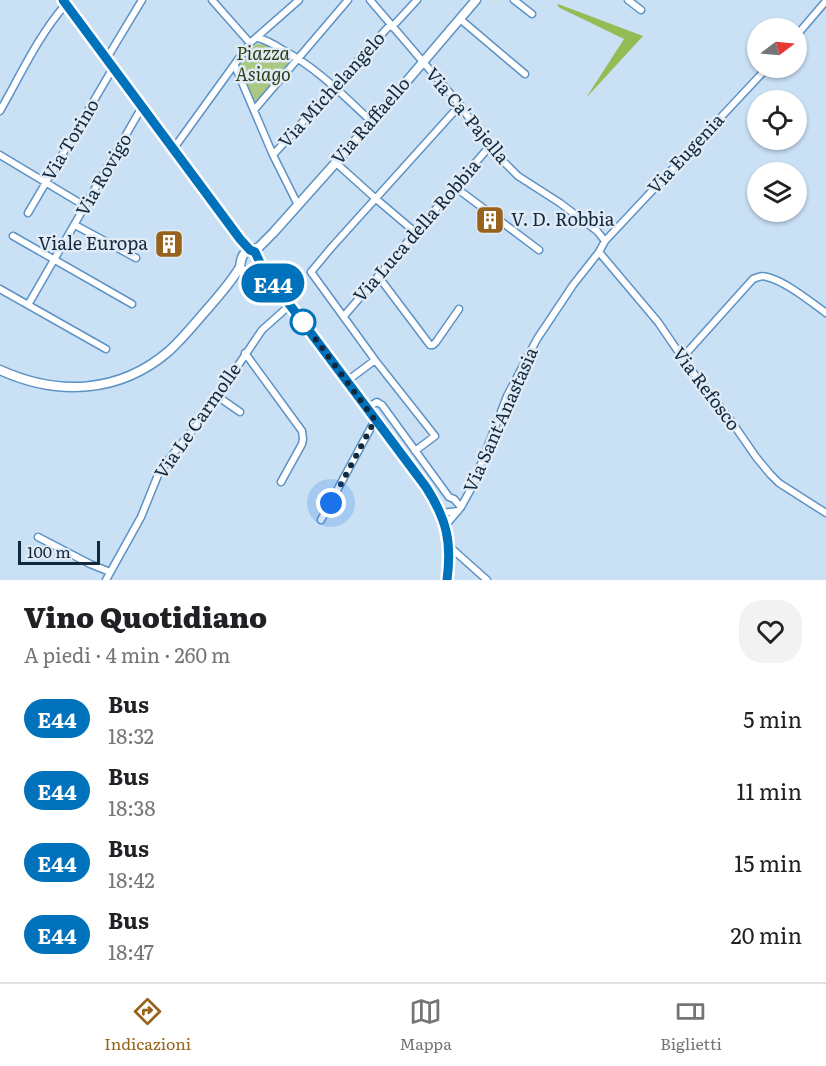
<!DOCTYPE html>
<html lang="it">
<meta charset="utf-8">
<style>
body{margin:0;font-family:Literata,serif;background:#f2f2f2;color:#202124;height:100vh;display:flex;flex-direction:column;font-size:22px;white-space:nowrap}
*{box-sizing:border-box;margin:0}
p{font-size:20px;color:#757577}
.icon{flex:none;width:33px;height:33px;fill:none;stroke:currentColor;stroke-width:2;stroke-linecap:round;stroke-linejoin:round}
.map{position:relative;height:580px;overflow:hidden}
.details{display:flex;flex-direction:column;background:#fff;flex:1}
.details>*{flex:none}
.badge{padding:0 12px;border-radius:20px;font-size:21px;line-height:39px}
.needle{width:39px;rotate:74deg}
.tools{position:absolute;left:747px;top:18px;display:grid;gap:12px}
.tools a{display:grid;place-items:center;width:60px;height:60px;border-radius:50%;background:#fff;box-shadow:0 2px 4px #0004;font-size:30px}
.scale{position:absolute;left:18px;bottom:15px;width:82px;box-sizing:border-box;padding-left:6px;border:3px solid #12293d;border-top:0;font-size:16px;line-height:21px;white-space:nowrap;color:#12293d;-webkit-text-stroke:4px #e0ebf6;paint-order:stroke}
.you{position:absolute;width:30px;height:30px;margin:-15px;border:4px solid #fff;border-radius:50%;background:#1a73e8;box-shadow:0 0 0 9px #1a73e833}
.map>.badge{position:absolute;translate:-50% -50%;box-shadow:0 0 0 3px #fff}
.round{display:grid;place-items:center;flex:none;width:63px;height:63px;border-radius:24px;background:#f2f2f2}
.overview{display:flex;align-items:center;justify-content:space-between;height:102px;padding:0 24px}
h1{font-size:28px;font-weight:800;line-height:45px}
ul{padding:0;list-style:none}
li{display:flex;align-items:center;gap:18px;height:72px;padding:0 24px}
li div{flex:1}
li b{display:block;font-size:22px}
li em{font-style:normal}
li .badge{min-width:66px;font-weight:700;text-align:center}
.dock{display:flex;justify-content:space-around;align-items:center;height:84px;border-top:2px solid #e0e0e0;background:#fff;font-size:16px;color:#757577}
.dock a{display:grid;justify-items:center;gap:3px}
.dock .active{color:#99621c}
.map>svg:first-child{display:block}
.green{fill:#abc883}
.forest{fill:#94bc55}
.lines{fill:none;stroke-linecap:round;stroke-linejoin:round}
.minor-casing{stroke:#5c92c4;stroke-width:9}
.tertiary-casing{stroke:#5c92c4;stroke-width:10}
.secondary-casing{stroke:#5c92c4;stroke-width:11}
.minor{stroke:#fff;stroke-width:6}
.tertiary{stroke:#fff;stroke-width:8}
.secondary{stroke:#fff;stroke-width:8}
.line-casing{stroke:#fff;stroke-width:14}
.line{stroke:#0072bc;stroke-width:9}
.walk{stroke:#12293d;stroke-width:6;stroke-dasharray:0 10.8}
.stop-dot{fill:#fff;stroke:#0072bc;stroke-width:3}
.labels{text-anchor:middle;stroke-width:5;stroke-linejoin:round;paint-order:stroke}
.park-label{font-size:18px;font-style:italic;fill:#2e3e14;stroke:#e0ebf6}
.street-label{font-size:18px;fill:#12293d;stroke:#e0ebf6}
.poi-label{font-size:18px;fill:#12293d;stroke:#e0ebf6;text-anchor:start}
</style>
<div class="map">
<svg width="826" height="580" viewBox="0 0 826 580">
<rect width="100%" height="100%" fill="#c9e0f5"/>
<!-- green -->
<path class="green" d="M257 44C271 43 281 53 292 60L254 105 238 66 251 49Z"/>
<!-- forest -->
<path class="forest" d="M558 4 643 36 586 98 624 39 560 8 557 5Z"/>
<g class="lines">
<!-- minor casing -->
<g class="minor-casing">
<path id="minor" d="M212 0 250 43
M370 0 460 105 489 147 518 176 560 203 597 231 605 241
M514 0 532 14
M628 0 641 10
M460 19 525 74
M392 27 417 0
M796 36 826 1
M258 38C267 40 275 45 283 50 317 68 344 96 372 122
M107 58 142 0
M235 66 273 155 296 201 298 204
M254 110 348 0
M0 111C21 74 38 36 66 4
M174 148 250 43 299 0
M0 155 85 206
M273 155 390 25
M335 162 375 198 415 232
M455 187 539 250
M28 213 113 68
M75 225 136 258
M13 236 132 304
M599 252 658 322 688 366 729 418 756 457 770 474 779 483 826 513
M378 276 430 345H433L436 342 459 309
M0 289 106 349
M28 305 142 107
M344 316 489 147
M245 353 302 431 303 439 302 444 281 482
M682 358 753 279C758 277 762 275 767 277 785 281 811 302 826 313
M347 381 375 360
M217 396 240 412
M366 408 377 402 382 405 449 497 454 499 461 507
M415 451 435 436 375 360 311 272 331 248 460 105
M441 513 458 511
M321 520 375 420
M445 526 461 507 472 487 507 396 537 339 573 285 599 252 605 241 767 68
M38 537 90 564 110 572
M450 547 487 580
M106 580 141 517 158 475 169 459 204 416 262 330 290 305"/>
</g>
<!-- tertiary casing -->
<g class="tertiary-casing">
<path id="tertiary" d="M63 0 240 239 251 250"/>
</g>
<!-- secondary casing -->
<g class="secondary-casing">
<path id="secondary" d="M252 250 259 247 273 233 372 122 476 0
M268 277C256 269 255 275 244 273L240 267C241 259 242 252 251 250L257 255 258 261 262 268 426 487C447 520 452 542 447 580
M0 370C57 396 119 394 169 351 181 340 192 327 203 314 216 299 230 284 240 267"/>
</g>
<!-- minor -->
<use href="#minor" class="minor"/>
<!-- tertiary -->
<use href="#tertiary" class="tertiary"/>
<!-- secondary -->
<use href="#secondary" class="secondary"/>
</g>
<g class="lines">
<!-- line casing -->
<g class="line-casing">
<path id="line" d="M63 0 240 239 250 250 255 252 263 269 426 487C447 520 452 542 447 580"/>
</g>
<!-- line -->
<use href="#line" class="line"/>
<!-- walk -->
<path class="walk" d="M303 322 375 420 331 503"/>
</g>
<!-- icons -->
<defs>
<g id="building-square" transform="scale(1.5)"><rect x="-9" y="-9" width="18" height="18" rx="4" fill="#99621c" stroke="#e0ebf6"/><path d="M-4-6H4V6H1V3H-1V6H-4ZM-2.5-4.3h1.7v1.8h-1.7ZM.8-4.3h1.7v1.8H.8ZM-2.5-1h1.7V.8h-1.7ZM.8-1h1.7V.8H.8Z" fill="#fff"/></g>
</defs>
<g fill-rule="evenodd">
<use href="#building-square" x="490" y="220"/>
<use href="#building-square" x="169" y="244"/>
</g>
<!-- markers -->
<circle class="stop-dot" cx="303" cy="322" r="12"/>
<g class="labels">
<!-- park labels -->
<g class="park-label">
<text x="263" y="60">Piazza<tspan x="263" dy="21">Asiago</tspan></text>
</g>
<!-- street labels -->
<g class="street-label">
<text transform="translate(332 90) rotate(-48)" y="6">Via Michelangelo</text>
<text transform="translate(467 116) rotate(50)" y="6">Via Ca' Pajella</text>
<text transform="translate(371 121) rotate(-49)" y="6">Via Raffaello</text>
<text transform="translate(71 140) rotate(-59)" y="6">Via Torino</text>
<text transform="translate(686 154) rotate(-47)" y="6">Via Eugenia</text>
<text transform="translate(104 175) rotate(-60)" y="6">Via Rovigo</text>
<text transform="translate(417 231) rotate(-49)" y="6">Via Luca della Robbia</text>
<text transform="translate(706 389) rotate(53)" y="6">Via Refosco</text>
<text transform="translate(501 420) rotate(-66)" y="6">Via Sant'Anastasia</text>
<text transform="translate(198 421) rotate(-55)" y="6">Via Le Carmolle</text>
</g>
<!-- poi labels -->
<g class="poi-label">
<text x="511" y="226">V. D. Robbia</text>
<text x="148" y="250" text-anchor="end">Viale Europa</text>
</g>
</g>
</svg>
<div class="tools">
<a><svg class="needle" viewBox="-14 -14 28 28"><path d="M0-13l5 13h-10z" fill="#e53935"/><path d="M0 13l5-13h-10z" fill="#757577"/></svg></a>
<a><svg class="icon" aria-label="locate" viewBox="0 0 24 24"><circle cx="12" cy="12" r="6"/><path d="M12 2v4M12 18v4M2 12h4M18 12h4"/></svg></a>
<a><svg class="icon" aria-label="layers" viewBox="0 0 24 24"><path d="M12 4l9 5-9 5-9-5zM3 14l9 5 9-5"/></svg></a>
</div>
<div class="scale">100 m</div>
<div class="you" style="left:331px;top:503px"></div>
<b class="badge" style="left:273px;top:283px;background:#0072bc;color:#fff">E44</b>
</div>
<section class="details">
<div class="overview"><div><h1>Vino Quotidiano</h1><p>A piedi · 4 min · 260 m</p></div><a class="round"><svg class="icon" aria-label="heart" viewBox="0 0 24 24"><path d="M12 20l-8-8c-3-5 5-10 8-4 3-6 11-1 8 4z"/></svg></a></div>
<ul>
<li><span class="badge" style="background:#0072bc;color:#fff">E44</span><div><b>Bus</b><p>18:32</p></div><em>5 min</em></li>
<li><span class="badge" style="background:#0072bc;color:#fff">E44</span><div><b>Bus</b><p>18:38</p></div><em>11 min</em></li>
<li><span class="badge" style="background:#0072bc;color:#fff">E44</span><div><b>Bus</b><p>18:42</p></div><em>15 min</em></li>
<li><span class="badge" style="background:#0072bc;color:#fff">E44</span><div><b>Bus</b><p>18:47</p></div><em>20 min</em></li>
</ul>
</section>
<nav class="dock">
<a class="active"><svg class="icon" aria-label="directions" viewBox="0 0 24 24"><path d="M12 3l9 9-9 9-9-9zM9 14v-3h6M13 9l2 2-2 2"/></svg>Indicazioni</a>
<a><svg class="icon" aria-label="map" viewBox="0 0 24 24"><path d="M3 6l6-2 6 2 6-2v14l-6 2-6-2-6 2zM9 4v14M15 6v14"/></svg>Mappa</a>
<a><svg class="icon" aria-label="tickets" viewBox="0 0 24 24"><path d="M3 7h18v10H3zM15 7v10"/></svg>Biglietti</a>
</nav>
